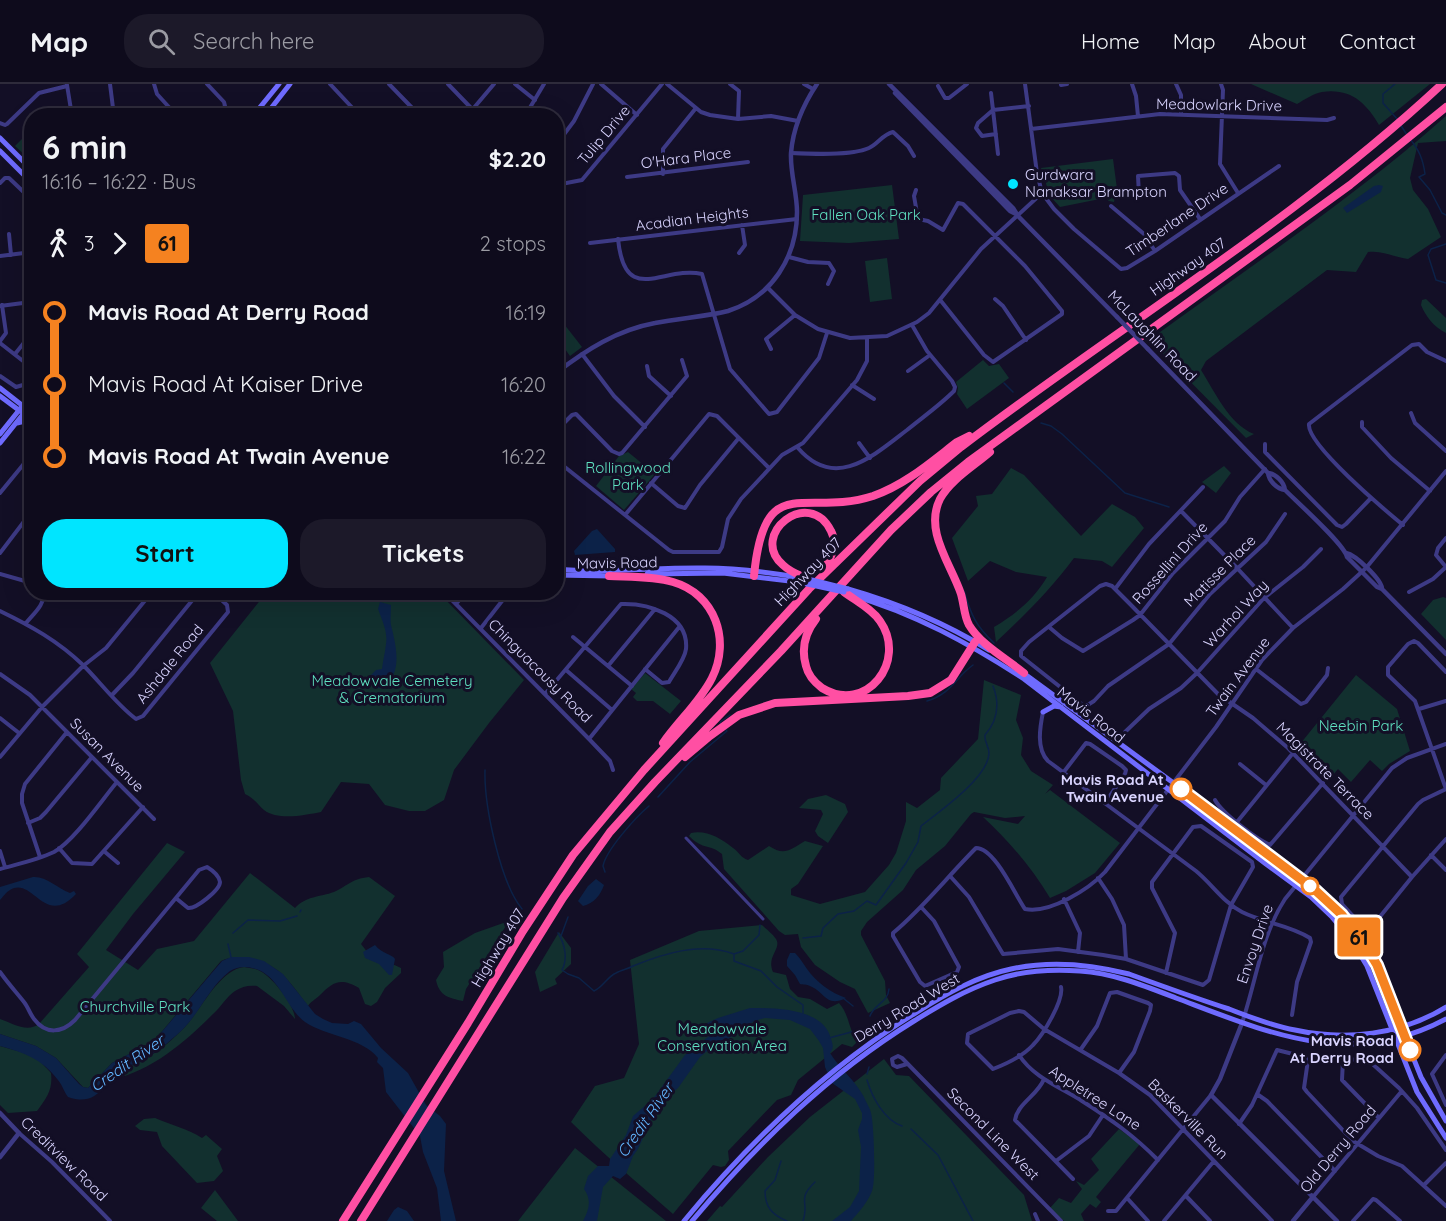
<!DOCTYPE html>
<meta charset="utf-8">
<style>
body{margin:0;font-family:Quicksand,sans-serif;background:#1c1929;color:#f1f3f6;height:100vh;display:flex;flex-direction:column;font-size:22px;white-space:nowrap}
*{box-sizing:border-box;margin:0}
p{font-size:20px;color:#9b9ba3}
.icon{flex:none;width:33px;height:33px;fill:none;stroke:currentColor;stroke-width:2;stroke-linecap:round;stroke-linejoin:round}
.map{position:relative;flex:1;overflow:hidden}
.sheet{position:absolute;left:24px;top:24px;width:540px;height:492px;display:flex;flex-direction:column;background:#0e0b1c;border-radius:24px;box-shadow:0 6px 24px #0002,0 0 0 2px #2e2b3b}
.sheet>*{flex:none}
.badge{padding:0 12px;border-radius:4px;font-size:21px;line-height:39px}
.map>.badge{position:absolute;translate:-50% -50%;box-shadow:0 0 0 3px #fff}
.legs{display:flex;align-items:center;gap:9px;height:66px;padding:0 18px;font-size:20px}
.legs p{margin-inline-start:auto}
.headline{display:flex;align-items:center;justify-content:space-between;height:102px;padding:0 18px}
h1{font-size:33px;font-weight:800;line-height:45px}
.primary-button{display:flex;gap:12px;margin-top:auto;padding:12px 18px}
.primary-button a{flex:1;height:69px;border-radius:24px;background:#00e5ff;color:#111;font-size:24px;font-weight:800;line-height:69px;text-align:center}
.primary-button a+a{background:#1c1929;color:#f1f3f6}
ul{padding:0 18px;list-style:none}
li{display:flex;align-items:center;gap:21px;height:72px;font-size:22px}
li i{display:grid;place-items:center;width:9px;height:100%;margin:0 8px;background:currentColor}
li i::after{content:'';width:15px;height:15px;margin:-8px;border:4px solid;border-radius:50%;background:#0e0b1c}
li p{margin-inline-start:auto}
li:first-child i{background:linear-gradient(#0000 50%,currentColor 0)}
li:last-child i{background:linear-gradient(currentColor 50%,#0000 0)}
header{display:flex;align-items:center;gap:36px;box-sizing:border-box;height:84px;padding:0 30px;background:#0e0b1c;border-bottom:2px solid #2e2b3b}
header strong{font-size:28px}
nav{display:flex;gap:33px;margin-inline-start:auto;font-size:21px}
.search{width:420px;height:54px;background:#1c1929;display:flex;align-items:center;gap:15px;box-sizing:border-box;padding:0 21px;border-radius:24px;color:#9b9ba3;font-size:22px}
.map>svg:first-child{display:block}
.green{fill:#12302f}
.water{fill:#0c2248}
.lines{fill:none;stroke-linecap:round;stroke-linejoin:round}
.stream{stroke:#0c2248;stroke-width:1.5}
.pedestrian{stroke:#3d3a85;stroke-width:3}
.minor{stroke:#3d3a85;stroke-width:4}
.tertiary{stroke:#3d3a85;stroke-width:4.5}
.secondary{stroke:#6f6bff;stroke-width:5}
.motorway{stroke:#ff4fa3;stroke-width:8}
.tertiary-bridge{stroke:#3d3a85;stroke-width:4.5}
.secondary-bridge{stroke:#6f6bff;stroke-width:5}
.line-1-casing{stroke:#fff;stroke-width:14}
.line-1{stroke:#f58220;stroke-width:9}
.poi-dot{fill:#00e5ff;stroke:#130f26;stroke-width:2}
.stop-1-dot{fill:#fff;stroke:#f58220;stroke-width:3}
.labels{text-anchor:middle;stroke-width:6;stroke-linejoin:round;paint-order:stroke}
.street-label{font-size:15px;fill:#d9d4ff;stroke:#130f26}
.poi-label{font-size:15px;fill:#d9d4ff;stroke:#130f26;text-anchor:start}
.park-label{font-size:15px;fill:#5fe0c0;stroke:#130f26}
.stop-label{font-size:15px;font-weight:bold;fill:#d9d4ff;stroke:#130f26;text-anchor:end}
.water-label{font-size:16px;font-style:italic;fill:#62b6ff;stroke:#130f26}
</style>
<header>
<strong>Map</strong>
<div class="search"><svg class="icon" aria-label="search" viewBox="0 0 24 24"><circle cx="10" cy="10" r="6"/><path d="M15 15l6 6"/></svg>Search here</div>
<nav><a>Home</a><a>Map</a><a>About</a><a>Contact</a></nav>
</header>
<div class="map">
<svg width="1446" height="1137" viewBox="0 0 1446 1137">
<rect width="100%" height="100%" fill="#130f26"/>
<!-- green -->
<path class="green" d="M1251 0H1430L1379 41C1366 19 1351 4 1322 8 1314 9 1304 16 1297 20Z
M1446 32V57L1418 59 1410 94 1413 106 1428 125 1441 153 1408 175C1393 173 1383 166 1368 168L1356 188 1327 186 1206 277 1201 286C1215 308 1229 340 1254 350L1246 354 1149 256C1249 183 1354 114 1446 32Z
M31 46V72L29 75 15 62Z
M1113 75 1117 105 1114 118 1109 117 1105 114 1060 123 1050 112 1041 84Z
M892 101 899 155 849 159 800 157 803 111Z
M887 174 892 215 870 218 865 177Z
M1426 215 1446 234V249C1434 243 1426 233 1421 221L1422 216Z
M557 231 582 263 570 272 560 258 557 261Z
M983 276 989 282 999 280 1009 294 967 325 957 310 958 304 956 298Z
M628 368 655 390 624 426 596 402 619 372Z
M1224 382 1231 389 1216 409 1202 398Z
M1011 384 1024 391 1081 452 1112 420 1135 433 1144 444 1112 483 1102 477 1074 474C1051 505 1025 531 996 558L994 543C1016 530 1034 515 1047 493L1016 488 990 477 968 497 952 454 978 422 976 412 992 410Z
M266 509H439L524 596 489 639 454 686 444 716 425 727H409L385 721 369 700 341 698 321 728C305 731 278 737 264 726 257 720 254 714 245 710L241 696 233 627 210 579Z
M1443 513 1446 514V556L1421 530 1433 516Z
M645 589 681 617 670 630 653 617H637L633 613 636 609 631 605Z
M1356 591 1397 625 1410 667 1389 680 1382 687 1370 676 1351 698 1338 685 1328 697 1296 665Z
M984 596 1021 611 1016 636 1023 654 1021 671 1031 687 1053 701 1045 710 1050 706 1120 759 1095 789 1066 807 1050 814C1032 784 1009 757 983 733L1018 740 1025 732 1005 734 974 728 971 730 945 762 916 786 903 806 867 838 861 847V851L885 897 886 911 890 919 868 929 855 905 840 898 815 881 801 863 798 850 785 851 779 847 724 785 722 770C709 759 704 767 689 752L691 749C707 746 720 754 733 764 739 768 741 774 748 776L769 762C784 772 790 766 805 757L823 762 798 800 791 805V811L820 820 865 808 889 781 896 769 906 737V718L917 724 940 706 941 694 978 655Z
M826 711 845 720 848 728 828 759 818 752 815 747 823 730 821 726 799 724 808 715Z
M167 759 185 768 133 830 106 866 138 886 157 865 194 857 250 789 295 824C306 812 320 813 334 808 349 801 351 795 369 793L395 812 361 860 368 869 401 884V889L385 904 377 918 371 922 365 920 359 904C340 893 333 898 319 912 315 916 311 917 308 922 290 899 280 879 248 875 237 874 231 872 221 877L154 957 112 979 88 1004 83 1003 56 974 36 962 0 950V935C12 939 27 949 39 940L89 883 77 870Z
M509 837 466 905 463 917C449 914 439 912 436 896L444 883 443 868 475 849Z
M762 841C766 845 773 850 776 855 782 865 766 872 773 888L786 891 790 905 798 913 810 915 827 925 839 919C849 930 849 946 857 958L852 963 842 960 798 996 791 1011 777 1016 728 1067 729 1076 725 1082 721 1083 713 1081 673 1130C638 1099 603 1070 571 1038L595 1002 624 994 639 960 630 876 699 847Z
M559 848 571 864V880L555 895 557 900 540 908 535 888Z
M244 883C248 884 254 884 258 886 271 891 295 921 295 935L284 922 257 902C250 901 242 902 235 907 227 912 221 923 213 930 186 957 152 987 113 995 122 984 135 980 148 973 161 966 174 954 184 944 201 926 219 886 244 883Z
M0 962 21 968 38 975 51 989C53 1005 47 1014 37 1027L8 1029 0 1021Z
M884 975 896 991 909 992 1024 1111 1032 1137H707L720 1122 722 1123 768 1073 810 1033Z
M155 1034C171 1041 188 1045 202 1054L206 1051 222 1065 217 1072 223 1087 214 1097 197 1099 162 1062 157 1048 140 1046 135 1042 144 1035Z
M1119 1045 1140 1060 1096 1113 1101 1118 1096 1124 1090 1120 1081 1130 1084 1137H1064L1050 1124 1059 1114 1071 1119 1082 1105 1076 1097 1084 1101 1099 1086 1091 1075Z
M575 1064 666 1137H518Z
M215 1106 238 1137H217L201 1124Z"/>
<!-- water -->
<path class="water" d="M1379 101 1383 102 1381 108 1347 129 1343 124 1374 102Z
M597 445 615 465V468L575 471 574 467 592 447Z
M380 518 391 521C391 528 390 535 391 541 396 562 403 587 384 604H377L371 596V591L376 586 382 585C383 576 385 569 386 560 388 548 382 536 378 525Z
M33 793C46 792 57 804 70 809L74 807 76 810C44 844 33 792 10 806 6 808 3 813 0 816V803Z
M596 795 604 801C600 812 594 819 583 822L578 817 588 802Z
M375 861C382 870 392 870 395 875L392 891H389L379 880 365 874 363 868Z
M790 869H795C800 874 803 879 807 885 816 898 831 909 846 914 826 924 825 908 810 902 807 900 803 901 800 900L795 891 787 882V876Z
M231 873H249L264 877 283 890 315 930 323 935 332 939 348 940 354 937 361 940 381 964 408 989 426 1021 440 1032 446 1040 444 1087 456 1137H441L437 1104 423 1068 420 1052 386 1008 383 984 377 978 378 974C363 954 325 952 305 938 286 924 280 893 256 885 247 882 238 882 230 887 209 903 200 929 181 947 171 956 160 966 149 972 140 978 129 981 121 987 101 1001 98 1023 68 1013 64 1008 63 1002 58 996 42 975 25 969 0 962V950L36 962 56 974 79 1000 83 1003 88 1004 112 979 154 957 222 877Z
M750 924C775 924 824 924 831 955 833 961 834 964 830 969 840 985 855 996 864 1013 866 1018 870 1024 871 1029 874 1040 876 1098 872 1107 868 1118 858 1129 851 1137H832L850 1123 859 1107 861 1063 858 1046 862 1035V1029L855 1015 832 999 825 983 823 964 819 957 810 945 790 936 765 934 754 937 725 957 711 964 700 973 678 1004 671 1010 652 1034 638 1065 633 1072 626 1090 620 1095 613 1092 603 1103 597 1137H583C589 1126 592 1116 584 1105L588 1092 598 1082H609L610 1075 626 1051 633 1032 653 1015 685 971 722 942V939L694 945 718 934Z
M398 1123 407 1127 414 1137H387L394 1126Z"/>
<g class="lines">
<!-- stream -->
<path class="stream" d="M1395 0 1383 10V19L1398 36
M1400 40 1407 51
M1410 55C1419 66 1423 75 1425 90L1419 93 1430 106 1442 129 1446 131
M1446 160 1431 165 1428 171 1436 196 1446 199
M1004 299 1013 308
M1041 339 1051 342 1062 350 1125 409 1169 423
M964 507C971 531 976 542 994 559
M927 617C951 610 955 594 973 581
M721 640 720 638 730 631
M485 686C484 721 500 798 522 825
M658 713 690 678 727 647 726 646
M605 788 603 782C606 766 636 733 649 722
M300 828 301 826
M233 849 248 836 280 837 297 832
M558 849C565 860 568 875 562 886L568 890 579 894 594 907C603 903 607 893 616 889 621 886 628 885 633 882 665 869 700 858 734 870L743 867 759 851 760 841
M561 852 568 833
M803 854 821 852 823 844 838 830 854 827 867 817 876 821 906 779 918 758 921 742C939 728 989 693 989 669 989 662 984 658 985 651 998 636 1000 620 993 602
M228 860 231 873
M734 871V877L761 887 777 903 803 921V929
M843 914 853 922
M870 932C874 920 888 919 889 905
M829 954 855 947
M867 990 869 983
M867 996C872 1013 884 1036 902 1042
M911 1045 938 1071 973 1137
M781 1077 775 1096 765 1107C765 1123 772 1131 787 1137
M803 1137C810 1118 796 1116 815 1098"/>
<!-- pedestrian -->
<path class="pedestrian" d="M686 754 763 835"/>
<!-- minor -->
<path class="minor" d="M110 0 113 24 117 32
M154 0 157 10 177 32
M207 0 224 18 225 22 217 32
M330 0 360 32
M389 0 420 32
M448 0 473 26
M515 0 535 16
M601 0 637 31
M667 0 701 28 710 31 738 35 771 32 798 37
M730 0 739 7 738 35
M804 0 813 5
M1025 0 1037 89 1042 109 1054 125 1074 145 1121 185 1127 184 1155 167 1279 82
M1132 0 1136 12 1138 32
M1176 0 1181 11V30
M1221 0 1223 6 1220 80 1238 109
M67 1 72 32
M1061 1 1067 0
M938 2 945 14H949L967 0
M991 9 993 26 978 39 976 44 982 52 996 50
M467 32 494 0
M525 32 544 0
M0 39 5 41 7 40 39 9 67 2
M1031 45 1160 30 1327 36 1334 34
M556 61 574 37 593 0
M791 69C811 70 851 72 869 64 878 60 883 50 893 48L908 62 914 72
M998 70 993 26 1029 22
M663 90V65L696 24
M627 93 748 78
M0 99 5 94H9L32 116
M556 101 582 96 662 0
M916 106 914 112 918 135 928 137 943 146 958 119 963 120 1025 182 1062 227V230L993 278 984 271 941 217
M1139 111 1138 92 1175 89 1179 92 1180 106 1200 135
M1111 122 1144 150 1155 167
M9 150 11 171
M618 155C625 224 663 181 702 190L730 285 769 330 777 328 819 274 827 249
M590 159 797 135
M739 169 745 161 742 141
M0 172 32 168
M789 173 808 178 829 179 834 187 828 200
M768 204 795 231 818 245 850 254 887 252 917 238 929 229 981 165 1042 109
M995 215 1003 222 1026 256
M0 222 23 219 28 223 31 250 15 270
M0 257 6 249 2 221
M0 259 32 284
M771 265 766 255 795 231
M582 270 614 312 645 343
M647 282 649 292 671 312
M908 287 930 271
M0 292 16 303 23 301 32 291
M852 301 874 315
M1411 329 1415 339 1446 367
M1362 338V343L1391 374 1430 407
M556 347 572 331 576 330 612 367 619 370 622 369 687 292 682 276
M859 359 870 374
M1265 360V368L1337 441 1342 443 1346 440 1371 414
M798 364C835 407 873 372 907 346 923 333 940 321 954 307L955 303 952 297 927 267 912 241
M556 376 669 466 673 468H719L722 463 728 435 741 415 782 371 803 359 857 296 867 277V254
M651 399 678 422 685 424 700 401 738 355
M0 409 27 376 32 373
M1181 427 1237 484 1293 544
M1285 430 1266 458 1210 510 1169 560 1108 602 1094 617 1086 622 1083 621 1021 572V567L1029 558 1100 502 1106 500 1112 502 1130 520 1218 610 1253 634 1288 664 1412 793
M625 431 709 330 717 332 769 384
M1403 441C1386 427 1306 360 1309 340L1412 261 1419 260 1427 268 1446 277
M1446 454 1438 464 1436 471 1446 483
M0 469 32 427
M0 490 32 499
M1115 505 1149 460 1203 403
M444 508 589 655 610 677 613 686
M1409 508 1433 495 1446 483
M456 520 466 508
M0 527C31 542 58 557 83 581 100 598 117 621 136 635L143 632 228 528 227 521 213 508
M26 539C33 530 46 520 43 508
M1049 543 1062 554 1083 567 1133 536 1140 531 1173 489 1225 437 1240 413 1265 385
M481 544 509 508
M573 553 632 602
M608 582 655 525
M1256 585 1301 620 1306 618 1327 591 1328 584
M566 586 612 626
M0 590 30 611 154 735
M545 610 621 520C648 519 689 531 686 565 685 575 674 589 669 598L662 599 645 585
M112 611 133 589 199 508
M1419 625 1446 617
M1043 628C1040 643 1036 665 1048 677L1196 787C1212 800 1224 819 1242 828 1264 839 1290 841 1310 854L1311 858 1297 898 1292 931
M0 634 19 649
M1125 648 1149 625 1181 604 1197 589 1264 514 1303 483 1321 465
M589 655 680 542
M0 673 42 623 83 582 106 564 152 508
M1240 680 1266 701
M1063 689 1086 659 1090 660 1122 682 1126 686 1125 690 1105 719
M1446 705 1423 716 1418 720 1341 813 1342 820 1364 844 1370 845 1412 793 1446 755
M1446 705 1415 617 1388 591V583L1408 560 1414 557 1418 559 1446 588
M1215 716C1222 729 1256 755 1270 761L1323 699
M1237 738 1293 669
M28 739 40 734 46 728 92 673
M59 764 72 779 92 780 143 723
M0 767 5 783
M105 768 118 779
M1431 771 1446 786
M40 773 22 719V710L25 700 67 648
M0 785C18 780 37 776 54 768 74 757 101 717 117 698
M950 792 969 813 1003 870 1058 865 1103 871 1126 875 1203 901 1209 896 1231 821 1253 783 1252 778 1201 742 1193 743 1152 798V804L1175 849 1166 889
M1098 794 1112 815 1124 841 1126 875
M1064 815 1080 849 1078 868
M921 823 934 837 959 883 957 888 925 902 920 898 893 852V849C923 824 948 792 976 764 995 764 1015 811 1025 825 1050 830 1089 805 1105 788L1216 643 1262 576 1293 544 1343 505 1366 484 1446 387
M0 888C7 898 16 908 24 918 28 923 30 930 34 935 46 951 62 949 75 936L199 786 207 783C212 786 219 791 220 798 220 806 196 825 188 824L177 815
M1061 903C1064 916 1043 951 1033 961 1023 972 1006 980 993 985L967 959 968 950 1010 929 1019 927 1024 928 1044 945 1119 989 1150 1011 1272 1137
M1242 939C1256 898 1261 852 1285 815L1392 684 1407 674 1446 660
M1081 965 1097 942 1110 909 1117 908 1148 919 1151 921 1150 927 1134 968 1119 989
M1019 971C1034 994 1060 1003 1082 1017 1112 1036 1133 1051 1158 1076
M1446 971 1432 990 1446 1021
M907 980 897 983 893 981 892 975 898 972 902 974 1061 1137
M1044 995C1038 1011 1017 1020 1015 1036L1073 1095
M1257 1010 1267 1017 1335 1087
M1379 1034 1342 996 1343 976 1367 975 1399 1004 1417 1024 1446 1066
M1239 1040 1252 1021 1277 966 1305 973 1308 976 1304 1004 1307 1008 1353 1057 1378 1072 1402 1082 1446 1122
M19 1049 52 1078 110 1137
M1056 1077 1089 1052 1103 1031
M1424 1101 1446 1079
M1186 1112 1210 1137
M1313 1113 1401 1008
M1127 1114 1148 1137
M1108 1127H1116L1211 1011
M1035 1130 1038 1137
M1164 1137 1214 1077
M1353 1137 1373 1115 1376 1116 1400 1137"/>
<!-- tertiary -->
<path class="tertiary" d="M889 0 1013 124 1018 132 1117 233
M895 9 1010 127 1016 130
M1148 265 1268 389C1269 397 1277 405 1285 406 1297 418 1345 461 1347 473L1377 503 1382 505 1446 570
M556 289C586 266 617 246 655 239 679 234 704 233 728 227 772 213 797 173 797 128 797 108 790 89 791 69 793 44 803 21 817 0
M1268 389C1276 390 1284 398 1285 406
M1346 469C1356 471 1382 496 1382 505
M1242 939 1220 995 1211 1011 1337 1137
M0 1029 19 1049 0 1073
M1293 1137 1312 1114"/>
<!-- secondary -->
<path class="secondary" d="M253 32 279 0
M265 32 290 0
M0 54 32 86
M0 67 32 99
M0 304 23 322
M0 312 20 327
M17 339 25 337 32 338
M0 350 32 310
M0 359 32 319
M556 485C606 490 656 483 705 484 736 484 767 488 797 493
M647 490 723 489 798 498
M556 491 611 492
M848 505C897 519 945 539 989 566
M851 511C914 529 970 560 1024 595L1266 780 1311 813 1332 833 1350 854 1367 882 1417 1008 1446 1054
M1022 588 1179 703 1307 800 1333 822 1362 857 1376 881 1421 993 1446 1037
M1043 628 1054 622 1061 623
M684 1137C751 1056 827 983 917 928 946 910 977 892 1011 885 1051 876 1090 880 1129 890 1162 902 1195 914 1229 925 1250 933 1272 942 1295 946 1345 957 1401 951 1446 923
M692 1137C757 1060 828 990 914 937 940 921 965 906 995 896 1021 887 1052 885 1080 887 1113 889 1145 902 1176 914 1269 949 1350 986 1446 935"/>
<!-- motorway -->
<path class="motorway" d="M990 368C974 382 950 396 940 415 924 447 951 480 961 510 964 520 964 532 969 541 981 561 1007 575 1024 589
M609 492C630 493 653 492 673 498 715 510 731 556 712 594 700 618 678 637 663 659
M754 492C764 385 804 434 873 412 905 401 931 378 957 358L969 352
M808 495C799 491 790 488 783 481 748 451 809 402 831 447 838 460 831 475 823 486
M816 535C805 549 801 565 806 582 808 591 814 598 822 604 866 631 908 577 880 537 872 525 856 517 844 508
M685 673 710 652 739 631 775 619 908 612 930 609 951 596 975 558
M343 1137 468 939 523 847 573 771 644 686 809 505 920 397 961 363C1121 241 1295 137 1442 0
M361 1137 563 814 610 748 655 698 781 567 891 446 931 408 968 378 1350 101 1446 23"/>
<!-- tertiary-bridge -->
<path class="tertiary-bridge" d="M1117 233 1148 265"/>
<!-- secondary-bridge -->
<path class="secondary-bridge" d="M808 495 848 505
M798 498 844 508"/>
</g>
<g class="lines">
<!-- line-1 casing -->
<g class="line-1-casing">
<path id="line-1" d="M1181 705 1315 806 1342 831 1362 856 1377 881 1410 966"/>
</g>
<!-- line-1 -->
<use href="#line-1" class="line-1"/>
</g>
<!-- markers -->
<circle class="poi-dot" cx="1013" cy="100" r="6"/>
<g class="stop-1-dot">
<circle cx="1181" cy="705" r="10"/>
<circle cx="1310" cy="802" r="8"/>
<circle cx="1410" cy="966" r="10"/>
</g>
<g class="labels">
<!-- street labels -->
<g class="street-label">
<text transform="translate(1219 21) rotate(1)" y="5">Meadowlark Drive</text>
<text transform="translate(604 51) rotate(-50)" y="5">Tulip Drive</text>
<text transform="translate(686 74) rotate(-7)" y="5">O'Hara Place</text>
<text transform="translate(692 135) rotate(-7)" y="5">Acadian Heights</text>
<text transform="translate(1177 136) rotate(-34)" y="5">Timberlane Drive</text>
<text transform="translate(1188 183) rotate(-35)" y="5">Highway 407</text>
<text transform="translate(1152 252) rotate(46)" y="5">McLaughlin Road</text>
<text transform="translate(617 479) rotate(-1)" y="5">Mavis Road</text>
<text transform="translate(1170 479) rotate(-48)" y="5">Rossellini Drive</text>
<text transform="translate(1220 487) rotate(-45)" y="5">Matisse Place</text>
<text transform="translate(808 488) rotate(-46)" y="5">Highway 407</text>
<text transform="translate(1236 530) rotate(-47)" y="5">Warhol Way</text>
<text transform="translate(170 580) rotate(-51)" y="5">Ashdale Road</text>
<text transform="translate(540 587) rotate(45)" y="5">Chinguacousy Road</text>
<text transform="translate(1238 593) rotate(-53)" y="5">Twain Avenue</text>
<text transform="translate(1091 631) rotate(38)" y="5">Mavis Road</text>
<text transform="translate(107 671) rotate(45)" y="5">Susan Avenue</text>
<text transform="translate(1325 687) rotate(45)" y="5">Magistrate Terrace</text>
<text transform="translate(1255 860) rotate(-71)" y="5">Envoy Drive</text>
<text transform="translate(498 864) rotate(-59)" y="5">Highway 407</text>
<text transform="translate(907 924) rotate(-31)" y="5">Derry Road West</text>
<text transform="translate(1095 1014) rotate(33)" y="5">Appletree Lane</text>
<text transform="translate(1188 1035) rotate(45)" y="5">Baskerville Run</text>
<text transform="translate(993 1050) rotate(45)" y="5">Second Line West</text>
<text transform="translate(1338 1065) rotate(-50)" y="5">Old Derry Road</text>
<text transform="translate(64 1075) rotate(44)" y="5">Creditview Road</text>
</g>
<!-- poi labels -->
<g class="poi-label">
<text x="1025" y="96">Gurdwara<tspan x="1025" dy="17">Nanaksar Brampton</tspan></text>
</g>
<!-- park labels -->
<g class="park-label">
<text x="866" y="136">Fallen Oak Park</text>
<text x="628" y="389">Rollingwood<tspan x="628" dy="17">Park</tspan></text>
<text x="392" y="602">Meadowvale Cemetery<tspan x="392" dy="17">&amp; Crematorium</tspan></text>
<text x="1361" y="647">Neebin Park</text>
<text x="135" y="928">Churchville Park</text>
<text x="722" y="950">Meadowvale<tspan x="722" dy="17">Conservation Area</tspan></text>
</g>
<!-- stop labels -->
<g class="stop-label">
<text x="1164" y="701">Mavis Road At<tspan x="1164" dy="17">Twain Avenue</tspan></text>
<text x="1394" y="962">Mavis Road<tspan x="1394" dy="17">At Derry Road</tspan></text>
</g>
<!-- water labels -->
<g class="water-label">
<text transform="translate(127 979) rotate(-35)" y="6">Credit River</text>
<text transform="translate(645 1036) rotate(-55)" y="6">Credit River</text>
</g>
</g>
</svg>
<b class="badge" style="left:1359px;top:853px;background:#f58220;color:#111">61</b>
<section class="sheet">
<div class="headline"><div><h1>6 min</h1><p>16:16 – 16:22 · Bus</p></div><b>$2.20</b></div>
<div class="legs"><svg class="icon" aria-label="walk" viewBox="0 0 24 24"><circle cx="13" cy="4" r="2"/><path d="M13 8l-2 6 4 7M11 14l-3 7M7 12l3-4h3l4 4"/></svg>3<svg class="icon" aria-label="forward" viewBox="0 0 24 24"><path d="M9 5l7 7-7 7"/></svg><b class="badge" style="background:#f58220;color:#111">61</b><p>2 stops</p></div>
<ul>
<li><i style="color:#f58220"></i><b>Mavis Road At Derry Road</b><p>16:19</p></li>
<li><i style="color:#f58220"></i><span>Mavis Road At Kaiser Drive</span><p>16:20</p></li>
<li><i style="color:#f58220"></i><b>Mavis Road At Twain Avenue</b><p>16:22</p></li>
</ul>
<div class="primary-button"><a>Start</a><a>Tickets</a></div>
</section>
</div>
